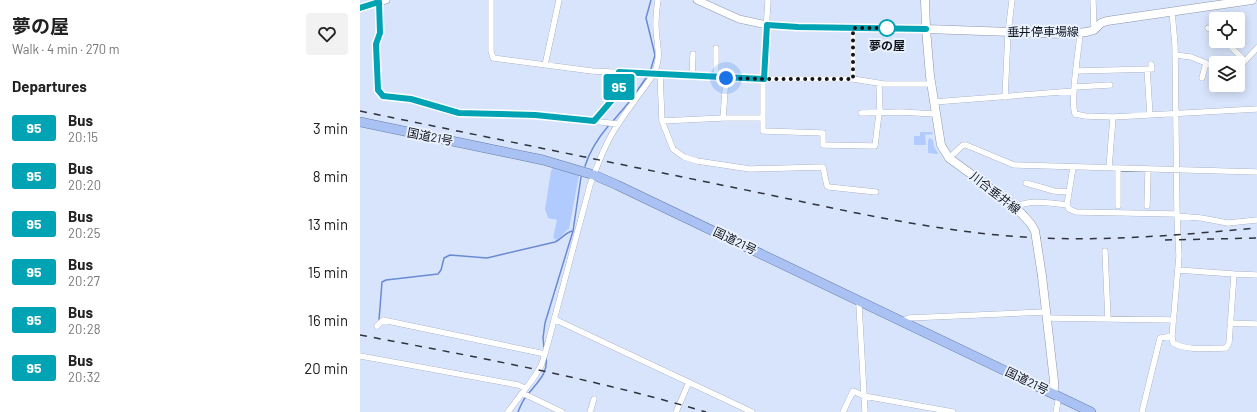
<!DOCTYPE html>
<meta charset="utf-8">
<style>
body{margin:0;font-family:Barlow,"Noto Sans JP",sans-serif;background:#f2f2f2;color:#222;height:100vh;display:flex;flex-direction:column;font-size:15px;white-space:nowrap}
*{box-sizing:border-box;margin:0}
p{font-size:13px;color:#767676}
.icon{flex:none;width:22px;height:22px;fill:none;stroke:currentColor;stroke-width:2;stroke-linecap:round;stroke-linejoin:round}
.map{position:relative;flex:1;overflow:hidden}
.drawer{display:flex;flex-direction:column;background:#fff;width:360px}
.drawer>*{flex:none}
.badge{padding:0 8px;border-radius:3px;font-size:14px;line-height:26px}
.fabs{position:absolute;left:849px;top:12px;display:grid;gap:8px}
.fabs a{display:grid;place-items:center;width:36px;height:36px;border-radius:4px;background:#fff;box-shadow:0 2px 10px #0003;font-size:20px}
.you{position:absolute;width:20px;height:20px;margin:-10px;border:3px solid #fff;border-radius:50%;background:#1a73e8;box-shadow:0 0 0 6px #1a73e833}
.map>.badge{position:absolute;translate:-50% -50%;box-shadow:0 0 0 2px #fff}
h2{padding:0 12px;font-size:15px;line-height:36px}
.round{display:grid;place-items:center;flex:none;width:42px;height:42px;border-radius:4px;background:#f2f2f2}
.headline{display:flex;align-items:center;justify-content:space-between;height:68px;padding:0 12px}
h1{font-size:19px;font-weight:700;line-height:30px}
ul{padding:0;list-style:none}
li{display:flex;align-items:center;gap:12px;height:48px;padding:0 12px}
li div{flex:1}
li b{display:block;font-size:15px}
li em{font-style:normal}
li .badge{min-width:44px;font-weight:700;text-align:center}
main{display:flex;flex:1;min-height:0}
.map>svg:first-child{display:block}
.green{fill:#b2cbfe}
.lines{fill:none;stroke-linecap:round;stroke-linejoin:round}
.stream{stroke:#6a8bd3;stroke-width:1.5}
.minor-casing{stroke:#8d97ad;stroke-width:6}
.tertiary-casing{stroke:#8d97ad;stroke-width:8}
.secondary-casing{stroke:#8d97ad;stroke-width:9}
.trunk-casing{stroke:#667ba5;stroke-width:10}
.minor{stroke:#fff;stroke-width:5.5}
.tertiary{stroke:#fff;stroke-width:7}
.secondary{stroke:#fff;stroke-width:8}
.trunk{stroke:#aac2f3;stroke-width:9}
.rail{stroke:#2e333d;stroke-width:1.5;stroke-dasharray:7 7;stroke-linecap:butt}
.secondary-bridge-casing{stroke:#8d97ad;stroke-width:9;stroke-linecap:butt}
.secondary-bridge{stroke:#fff;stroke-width:8}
.line-casing{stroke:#fff;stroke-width:9}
.line{stroke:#00a3b4;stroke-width:6}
.walk{stroke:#10141b;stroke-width:4;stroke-dasharray:0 7.2}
.stop-dot{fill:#fff;stroke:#00a3b4;stroke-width:2}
.labels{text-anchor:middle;stroke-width:4;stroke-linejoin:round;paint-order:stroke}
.street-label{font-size:12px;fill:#10141b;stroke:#eaf1ff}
.stop-label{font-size:12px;font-weight:bold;fill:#10141b;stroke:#eaf1ff}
</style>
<main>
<section class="drawer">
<div class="headline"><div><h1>夢の屋</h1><p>Walk · 4 min · 270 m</p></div><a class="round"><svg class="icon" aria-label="heart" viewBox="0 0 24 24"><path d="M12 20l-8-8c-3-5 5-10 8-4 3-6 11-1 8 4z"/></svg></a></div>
<h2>Departures</h2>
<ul>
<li><span class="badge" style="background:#00a3b4;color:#fff">95</span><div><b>Bus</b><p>20:15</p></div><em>3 min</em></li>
<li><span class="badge" style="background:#00a3b4;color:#fff">95</span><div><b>Bus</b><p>20:20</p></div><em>8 min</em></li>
<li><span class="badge" style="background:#00a3b4;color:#fff">95</span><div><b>Bus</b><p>20:25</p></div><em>13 min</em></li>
<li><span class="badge" style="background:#00a3b4;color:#fff">95</span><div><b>Bus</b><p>20:27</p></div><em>15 min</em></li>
<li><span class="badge" style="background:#00a3b4;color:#fff">95</span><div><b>Bus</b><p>20:28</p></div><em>16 min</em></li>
<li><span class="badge" style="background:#00a3b4;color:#fff">95</span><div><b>Bus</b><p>20:32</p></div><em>20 min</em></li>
</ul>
</section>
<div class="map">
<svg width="897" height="412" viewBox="0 0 897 412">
<rect width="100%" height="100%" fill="#d8e4fb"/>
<!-- green -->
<path class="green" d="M560 132H572L573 134 565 135 566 145H554V136H560Z
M569 138 573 140 574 147 578 153 577 154 568 153V141Z
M193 167 219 175 209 229C204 231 202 237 197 240L193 238 197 220 188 218 185 209 191 171Z"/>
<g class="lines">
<!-- stream -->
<path class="stream" d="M290 72 295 55 286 18 291 0
M253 121 270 101 288 75
M225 166C230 150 238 138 249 125
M19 320 22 282 26 280 78 274 81 270 84 258 90 255 127 258 195 242C202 239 205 232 213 231
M184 347 183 338 185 323 213 231 221 177
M158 412C160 407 162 402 165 398 175 384 189 375 186 357"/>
<!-- minor casing -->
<g class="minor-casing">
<path id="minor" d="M131 0V51L133 58 232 71 290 74 403 79H493L524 84H571
M408 0 403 79V131L463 133V145L515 146 519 113 520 112 519 84
M733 0 734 30
M19 2 20 33 16 44 18 90 23 96 51 99 99 113 189 116 258 124
M812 12 815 45 817 214 819 256 812 336 813 343C827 351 849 348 866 348L869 343 874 274 818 270
M848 28 856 32
M720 33C719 50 710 100 715 114L725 116 753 117 897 109
M867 41 873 49 885 61
M815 55 831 57 846 63 856 69
M185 65 199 0
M878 66 885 61 897 48
M787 69 790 115
M716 71 792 69 791 64
M300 75 302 121 313 149 324 157 337 161 390 169 463 167 467 186 469 187 516 192
M332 76 333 54
M356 77V48
M842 78 846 63
M493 79V28
M715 87 750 85
M645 97 648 33 652 0
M574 102 714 91
M501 113 540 112 575 114
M363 118 366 78
M234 121 259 91V72
M302 121 363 118H402
M589 158 603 145H606L654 165 897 172
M749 168 753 117
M666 183 694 191 709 192
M707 205 709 209 716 212 817 214
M758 206V168
M787 206 788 170
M654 207C671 199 689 203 707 205L713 167
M817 216 841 218 868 223 897 220
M745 251 748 319
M874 274 897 275
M500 301 499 305 505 412
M686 318 814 320
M194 319 392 412
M543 321 548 318 685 312
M870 323 897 324
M17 326 23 320 185 354
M0 356 158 385 165 388
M162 393 202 412
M148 412 175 376 181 366 185 354 230 185C238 164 246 141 259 123 270 106 282 91 294 74 303 52 295 44 296 22 296 15 297 7 298 0
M230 412 234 399
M316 412 329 382
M483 412 493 391 504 396 593 412
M696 412 698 401 700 397
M782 412 800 338 812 336"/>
</g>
<!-- tertiary casing -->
<g class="tertiary-casing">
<path id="tertiary" d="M337 0 379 19 407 25 438 27 566 29
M0 8 26 0"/>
</g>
<!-- secondary casing -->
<g class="secondary-casing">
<path id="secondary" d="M565 0 566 29 570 76 581 145 589 158 652 204 662 214
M566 29 704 34 727 32 734 30 741 23 747 21 892 0
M682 276 694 381V387L693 393"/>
</g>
<!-- trunk casing -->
<g class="trunk-casing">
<path id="trunk" d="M0 122 183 160 234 175 257 185 731 412"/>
</g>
<!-- minor -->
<use href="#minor" class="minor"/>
<!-- tertiary -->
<use href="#tertiary" class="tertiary"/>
<!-- secondary -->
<use href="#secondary" class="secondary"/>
<!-- trunk -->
<use href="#trunk" class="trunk"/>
<!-- rail -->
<path class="rail" d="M0 111C127 137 254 163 381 189 475 208 568 231 664 237 742 242 820 235 897 228
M805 240 897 238
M0 335C117 357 231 378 346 412"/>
<!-- secondary-bridge casing -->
<g class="secondary-bridge-casing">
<path id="secondary-bridge" d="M662 214 671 224 675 231 682 276"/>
</g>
<!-- secondary-bridge -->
<use href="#secondary-bridge" class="secondary-bridge"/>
</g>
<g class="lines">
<!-- line casing -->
<g class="line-casing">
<path id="line" d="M0 8 19 2 20 33 16 44 18 90 23 96 51 99 99 113 175 115 234 121 259 92V72L404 79 407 25 438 27 566 29"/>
</g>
<!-- line -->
<use href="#line" class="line"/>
<!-- walk -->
<path class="walk" d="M366 78 404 79H493V28H533H527"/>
</g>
<!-- markers -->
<circle class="stop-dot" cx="527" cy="28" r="8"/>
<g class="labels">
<!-- street labels -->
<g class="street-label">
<text x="683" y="36">垂井停車場線</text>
<text transform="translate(70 137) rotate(11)" y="4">国道21号</text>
<text transform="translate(635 193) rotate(38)" y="4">川合垂井線</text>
<text transform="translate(375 241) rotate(26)" y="4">国道21号</text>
<text transform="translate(667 381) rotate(26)" y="4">国道21号</text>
</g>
<!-- stop labels -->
<g class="stop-label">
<text x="527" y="50">夢の屋</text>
</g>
</g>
</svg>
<div class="fabs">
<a><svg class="icon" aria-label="locate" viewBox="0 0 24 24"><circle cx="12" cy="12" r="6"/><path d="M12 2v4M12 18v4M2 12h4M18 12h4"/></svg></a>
<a><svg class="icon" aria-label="layers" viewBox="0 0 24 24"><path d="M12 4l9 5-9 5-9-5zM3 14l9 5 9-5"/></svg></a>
</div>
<div class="you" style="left:366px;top:78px"></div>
<b class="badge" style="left:259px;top:87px;background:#00a3b4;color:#fff">95</b>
</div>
</main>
